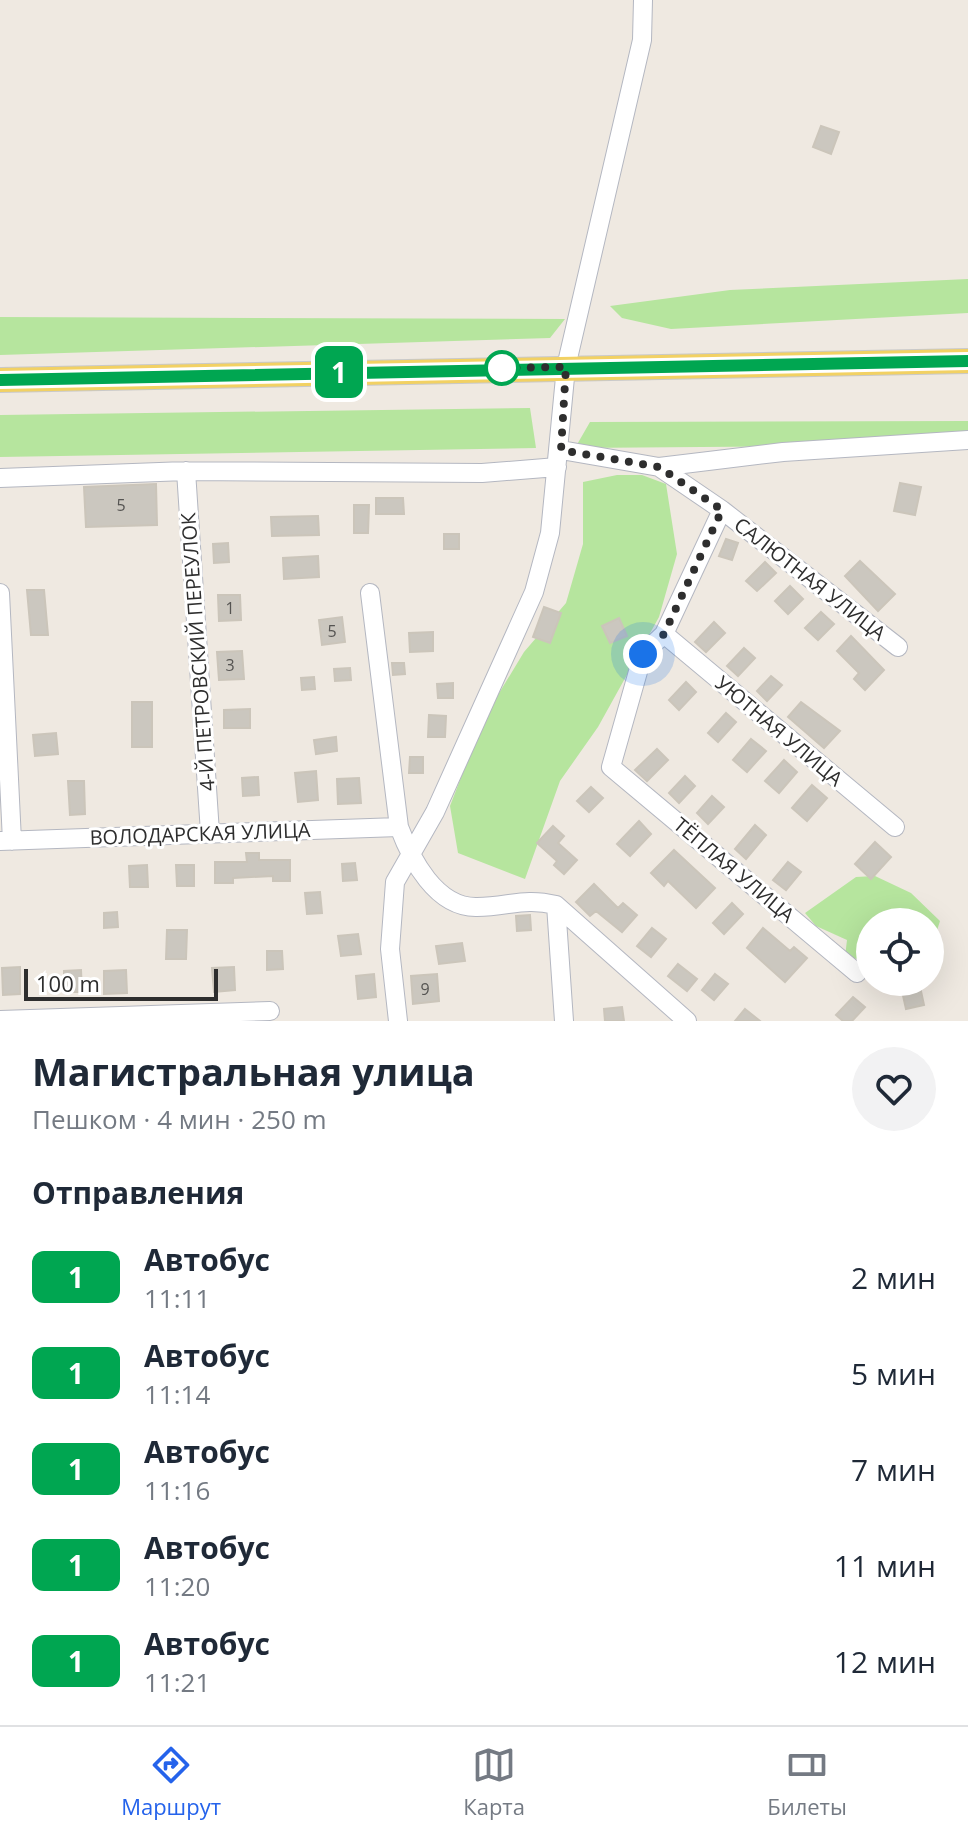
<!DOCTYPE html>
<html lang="ru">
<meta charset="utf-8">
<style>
body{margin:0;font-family:"Open Sans",sans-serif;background:#f2f2f3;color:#1f2937;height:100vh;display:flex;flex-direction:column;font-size:30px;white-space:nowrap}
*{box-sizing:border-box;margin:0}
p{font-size:26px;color:#747a83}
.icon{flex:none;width:44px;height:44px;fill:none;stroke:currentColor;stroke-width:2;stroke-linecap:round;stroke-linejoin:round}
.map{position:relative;height:1021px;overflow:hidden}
.details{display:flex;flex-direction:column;background:#fff;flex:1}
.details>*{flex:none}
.badge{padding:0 16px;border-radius:12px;font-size:28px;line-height:52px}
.tools{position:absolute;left:856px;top:908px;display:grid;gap:16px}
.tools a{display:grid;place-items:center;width:88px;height:88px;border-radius:50%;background:#fff;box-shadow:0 8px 32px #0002;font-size:40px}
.scale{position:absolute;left:24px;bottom:20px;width:194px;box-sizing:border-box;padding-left:8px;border:4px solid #2e2e2e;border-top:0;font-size:22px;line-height:28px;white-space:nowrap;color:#2e2e2e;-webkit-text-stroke:6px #fff;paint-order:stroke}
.you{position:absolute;width:40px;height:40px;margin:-20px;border:6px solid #fff;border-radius:50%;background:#1a73e8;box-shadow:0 0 0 12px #1a73e833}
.map>.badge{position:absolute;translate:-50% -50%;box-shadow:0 0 0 4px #fff}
h2{padding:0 32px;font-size:30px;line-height:72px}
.round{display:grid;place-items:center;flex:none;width:84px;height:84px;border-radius:42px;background:#f2f2f3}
.headline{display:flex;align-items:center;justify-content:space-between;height:136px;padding:0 32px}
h1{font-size:38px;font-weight:700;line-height:60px}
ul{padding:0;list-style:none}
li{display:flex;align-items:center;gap:24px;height:96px;padding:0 32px}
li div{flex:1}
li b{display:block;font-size:30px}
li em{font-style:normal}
li .badge{min-width:88px;font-weight:700;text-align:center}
.tab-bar{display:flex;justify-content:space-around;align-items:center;height:112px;border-top:2px solid #e0e1e3;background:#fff;font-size:22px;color:#747a83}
.tab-bar a{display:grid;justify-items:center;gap:4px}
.tab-bar .on{color:#2563eb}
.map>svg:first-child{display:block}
.green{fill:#b6e59e}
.building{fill:#cbc7bf;stroke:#cbc5ba;stroke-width:2}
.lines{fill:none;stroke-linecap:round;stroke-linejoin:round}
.minor-casing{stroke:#b4b7c1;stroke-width:20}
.major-casing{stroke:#c9c9c9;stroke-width:26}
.minor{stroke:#fff;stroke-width:18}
.major{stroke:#f2d163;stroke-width:24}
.line-casing{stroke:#fff;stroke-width:18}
.line{stroke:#00a651;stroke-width:12}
.walk{stroke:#2e2e2e;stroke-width:8;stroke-dasharray:0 14.4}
.stop-dot{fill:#fff;stroke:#00a651;stroke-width:4}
.labels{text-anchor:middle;stroke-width:6;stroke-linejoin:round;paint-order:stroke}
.number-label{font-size:16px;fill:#555452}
.street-label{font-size:20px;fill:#2e2e2e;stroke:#fff}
</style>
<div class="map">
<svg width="968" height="1021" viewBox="0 0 968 1021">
<rect width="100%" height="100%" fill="#efe9e1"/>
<!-- green -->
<path class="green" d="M968 279V313L671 329 622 318 610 306 730 290Z
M0 317 565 319 550 338 0 355Z
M530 408 536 448 0 457V415Z
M968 421V445L575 448 590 422Z
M617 475H642L666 484 677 554 659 617 598 727 560 781 525 879 458 853 450 806 484 718 524 652 566 603 583 544V482Z
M875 876 911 893 940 921 933 943 930 945V922H870V961L845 957 847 940 816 926 805 913 856 877Z"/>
<!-- building -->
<path class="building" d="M821 126 839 132 831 154 813 147Z
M900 483 921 487 915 515 894 511Z
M156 484 157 525 86 527 84 487Z
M376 498H403L404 514H376Z
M354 505H369L368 533H354Z
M318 516 319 535 272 536 271 517Z
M444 534H459V549H444Z
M726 539 738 543 732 560 719 556Z
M228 543 229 562 214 563 213 544Z
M318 556 319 577 284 579 283 558Z
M860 561 895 594 878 611 845 576Z
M765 562 776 573 757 591 746 581Z
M790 586 803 599 788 614 775 601Z
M27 590H44L48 635H31Z
M218 595H240L241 620 219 621Z
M544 607 561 613 550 643 533 637Z
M821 612 834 624 818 640 805 628Z
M342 617 345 642 322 645 319 620Z
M619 618 627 636 610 643 602 626Z
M714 622 725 633 706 652 695 642Z
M433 632V651L410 652 409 633Z
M851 636 884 670 865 690 854 679 859 673 837 651Z
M744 648 755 658 738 676 727 666Z
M242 651 244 679 219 680 217 652Z
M392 663H404L405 674 393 675Z
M350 668 351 680 335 681 334 669Z
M771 676 782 685 767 701 757 691Z
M314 677 315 689 302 690 301 678Z
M686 682 696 692 679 710 669 700Z
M453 683V698H438L437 684Z
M132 702H152V747H132Z
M801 702 840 731 824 748 788 717Z
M250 709V728H224V710Z
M726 713 736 722 718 742 708 733Z
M429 715 446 716 445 737H428Z
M56 733 58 754 35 756 33 735Z
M336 737 337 751 316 754 314 740Z
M751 739 766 751 747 772 733 760Z
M657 749 668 760 647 781 635 770Z
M410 757H423V773H409Z
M784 760 797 772 779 793 765 781Z
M316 771 318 800 298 802 295 773Z
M685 776 695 786 679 803 669 793Z
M258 777 259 795 243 796 242 778Z
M359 778 361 803 338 804 337 779Z
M68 781H84L85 814 70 815Z
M812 785 827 798 807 821 792 808Z
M591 787 603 798 589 812 577 801Z
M712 796 724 807 708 824 697 813Z
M639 821 651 834 630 856 617 844Z
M755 825 766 835 746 859 735 849Z
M553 826 564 836 558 843 577 860 564 874 554 865 557 861 537 843Z
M875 842 891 857 871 879 855 864Z
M674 850 715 888 696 908 668 881 664 886 651 873Z
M246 853H259V860H290V881H273V876L233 878V883H215V862H247Z
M788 862 801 872 786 890 773 880Z
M355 863 357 880 343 881 342 864Z
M147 865 148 887H130L129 866Z
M176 865H194V886H177Z
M594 884 618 908 623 903 637 915 622 932 596 911 590 916 576 902Z
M320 892 322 913 307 914 305 893Z
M732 903 743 914 724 934 713 923Z
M117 912 118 927 104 928V913Z
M530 915 531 930 517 931 516 916Z
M652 928 666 939 651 957 637 946Z
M763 928 790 951 794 947 807 958 785 982 747 948Z
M167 930H187L186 959H166Z
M358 934 361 954 341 956 338 936Z
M462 943 465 961 439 964 436 946Z
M267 951H282L283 969 267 970Z
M678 964 697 979 687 991 668 976Z
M20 967V994L3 995 2 968Z
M234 967 235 990 214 992 212 968Z
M81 970 82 992H64V971Z
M126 970 127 993 104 994V971Z
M374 974 376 997 358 999 356 976Z
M437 974 439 1001 413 1004 411 976Z
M715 974 728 984 714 1000 702 990Z
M900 982H919L924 1005 906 1009Z
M853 997 865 1007 852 1021H843L836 1015Z
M622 1007 624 1021H605L604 1009Z
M745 1009 760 1021H735Z"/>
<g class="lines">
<!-- minor casing -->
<g class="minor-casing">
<path id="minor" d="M561 450 659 467 722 510 898 647
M659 467 783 452 968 440
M186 471 210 833
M0 478 186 471 482 473 557 467
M722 510 664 634 643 654 611 767 857 973
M0 593 12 841
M370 593 399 827C411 859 436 908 477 907 509 907 523 897 556 905L687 1021
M664 634 895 827
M0 841 399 827
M556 905 564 1021
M0 1020 270 1011
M398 1021 390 949 395 882 435 812 534 592 550 533 566 367 642 40 643 0"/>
</g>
<!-- major casing -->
<g class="major-casing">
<path id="major" d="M0 380 968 361"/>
</g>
<!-- minor -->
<use href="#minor" class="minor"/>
<!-- major -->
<use href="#major" class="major"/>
</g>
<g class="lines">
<!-- line casing -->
<g class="line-casing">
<path id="line" d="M0 380 968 361"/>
</g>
<!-- line -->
<use href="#line" class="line"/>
<!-- walk -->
<path class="walk" d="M502 368 566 367 561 450 659 467 722 510 664 634 643 654"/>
</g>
<!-- markers -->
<circle class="stop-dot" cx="502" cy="368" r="16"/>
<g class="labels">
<!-- number labels -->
<g class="number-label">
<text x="121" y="511">5</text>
<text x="230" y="614">1</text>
<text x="332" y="637">5</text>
<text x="230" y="671">3</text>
<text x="425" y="995">9</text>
</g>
<!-- street labels -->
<g class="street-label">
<text transform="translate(810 579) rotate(38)" y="7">САЛЮТНАЯ УЛИЦА</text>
<text transform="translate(198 652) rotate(-94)" y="7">4-Й ПЕТРОВСКИЙ ПЕРЕУЛОК</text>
<text transform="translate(779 731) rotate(40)" y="7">УЮТНАЯ УЛИЦА</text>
<text transform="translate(200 834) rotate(-2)" y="7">ВОЛОДАРСКАЯ УЛИЦА</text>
<text transform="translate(734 870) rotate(40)" y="7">ТЁПЛАЯ УЛИЦА</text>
</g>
</g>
</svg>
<div class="tools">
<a><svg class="icon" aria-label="locate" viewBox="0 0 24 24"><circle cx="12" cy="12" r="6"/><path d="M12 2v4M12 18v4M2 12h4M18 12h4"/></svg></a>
</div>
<div class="scale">100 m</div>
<div class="you" style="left:643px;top:654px"></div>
<b class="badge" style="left:339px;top:372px;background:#00a651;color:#fff">1</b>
</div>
<section class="details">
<div class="headline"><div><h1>Магистральная улица</h1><p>Пешком · 4 мин · 250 m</p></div><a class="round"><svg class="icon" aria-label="heart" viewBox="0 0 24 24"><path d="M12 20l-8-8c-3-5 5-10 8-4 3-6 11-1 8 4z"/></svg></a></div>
<h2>Отправления</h2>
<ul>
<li><span class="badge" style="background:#00a651;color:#fff">1</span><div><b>Автобус</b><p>11:11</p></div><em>2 мин</em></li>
<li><span class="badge" style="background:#00a651;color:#fff">1</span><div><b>Автобус</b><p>11:14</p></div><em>5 мин</em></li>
<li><span class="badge" style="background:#00a651;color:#fff">1</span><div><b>Автобус</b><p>11:16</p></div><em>7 мин</em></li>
<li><span class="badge" style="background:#00a651;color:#fff">1</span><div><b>Автобус</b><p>11:20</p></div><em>11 мин</em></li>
<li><span class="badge" style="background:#00a651;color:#fff">1</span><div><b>Автобус</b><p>11:21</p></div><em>12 мин</em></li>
</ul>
</section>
<nav class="tab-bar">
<a class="on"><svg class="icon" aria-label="directions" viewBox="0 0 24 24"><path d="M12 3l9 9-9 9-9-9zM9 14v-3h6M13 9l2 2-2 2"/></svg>Маршрут</a>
<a><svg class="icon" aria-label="map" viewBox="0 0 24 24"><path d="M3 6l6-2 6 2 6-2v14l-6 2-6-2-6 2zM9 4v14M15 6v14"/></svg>Карта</a>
<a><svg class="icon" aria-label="tickets" viewBox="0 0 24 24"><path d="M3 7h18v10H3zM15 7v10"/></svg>Билеты</a>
</nav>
